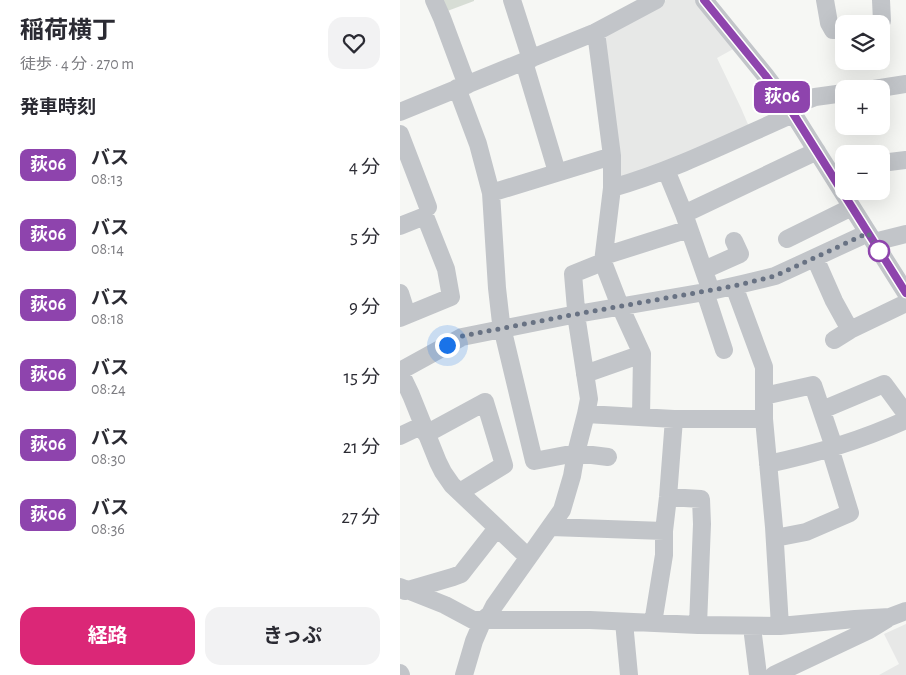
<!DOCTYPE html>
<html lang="ja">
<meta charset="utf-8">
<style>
body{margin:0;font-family:"Alegreya Sans","Noto Sans JP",sans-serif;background:#f2f2f3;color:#2b2b33;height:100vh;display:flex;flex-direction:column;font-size:19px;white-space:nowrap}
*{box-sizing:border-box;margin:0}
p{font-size:16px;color:#7c7c81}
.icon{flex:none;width:28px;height:28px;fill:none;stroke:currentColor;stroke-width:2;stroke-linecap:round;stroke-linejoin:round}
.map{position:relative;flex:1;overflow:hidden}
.panel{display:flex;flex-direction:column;background:#fff;width:400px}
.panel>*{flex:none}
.badge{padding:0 10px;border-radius:8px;font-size:18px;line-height:32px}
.buttons{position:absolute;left:435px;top:15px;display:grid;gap:10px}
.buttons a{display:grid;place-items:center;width:55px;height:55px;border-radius:10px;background:#fff;box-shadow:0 5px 20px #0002;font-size:25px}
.you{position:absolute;width:25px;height:25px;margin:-12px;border:4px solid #fff;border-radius:50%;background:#1a73e8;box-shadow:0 0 0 8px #1a73e833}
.map>.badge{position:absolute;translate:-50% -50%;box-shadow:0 0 0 2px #fff}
h2{padding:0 20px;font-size:19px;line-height:45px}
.round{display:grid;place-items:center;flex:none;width:52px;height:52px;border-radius:15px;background:#f2f2f3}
.head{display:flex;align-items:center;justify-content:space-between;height:85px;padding:0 20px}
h1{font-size:24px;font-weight:700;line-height:38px}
.button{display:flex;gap:10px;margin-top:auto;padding:10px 20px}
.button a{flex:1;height:58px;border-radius:15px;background:#db2777;color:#fff;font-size:20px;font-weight:700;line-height:58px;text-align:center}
.button a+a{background:#f2f2f3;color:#2b2b33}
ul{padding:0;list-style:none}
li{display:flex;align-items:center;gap:15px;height:70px;padding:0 20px}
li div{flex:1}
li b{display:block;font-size:19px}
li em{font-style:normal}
li .badge{min-width:55px;font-weight:700;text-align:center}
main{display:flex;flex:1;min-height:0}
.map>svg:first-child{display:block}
.built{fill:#e7e8e7}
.green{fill:#d7ddd5}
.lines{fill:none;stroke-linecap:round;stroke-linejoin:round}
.minor{stroke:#c2c5c9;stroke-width:18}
.line-casing{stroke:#fff;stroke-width:11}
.line{stroke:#8e44ad;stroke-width:8}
.walk{stroke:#687283;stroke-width:5;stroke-dasharray:0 9}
.stop-dot{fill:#fff;stroke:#8e44ad;stroke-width:2.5}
</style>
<main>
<section class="panel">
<div class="head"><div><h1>稲荷横丁</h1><p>徒歩 · 4 分 · 270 m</p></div><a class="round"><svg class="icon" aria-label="heart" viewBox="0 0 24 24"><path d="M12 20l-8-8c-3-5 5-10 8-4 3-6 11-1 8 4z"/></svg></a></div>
<h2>発車時刻</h2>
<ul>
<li><span class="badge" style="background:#8e44ad;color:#fff">荻06</span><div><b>バス</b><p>08:13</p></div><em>4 分</em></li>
<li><span class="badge" style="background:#8e44ad;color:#fff">荻06</span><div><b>バス</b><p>08:14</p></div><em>5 分</em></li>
<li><span class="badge" style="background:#8e44ad;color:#fff">荻06</span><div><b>バス</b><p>08:18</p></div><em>9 分</em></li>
<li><span class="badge" style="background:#8e44ad;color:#fff">荻06</span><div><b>バス</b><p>08:24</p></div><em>15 分</em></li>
<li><span class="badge" style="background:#8e44ad;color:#fff">荻06</span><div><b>バス</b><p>08:30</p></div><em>21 分</em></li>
<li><span class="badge" style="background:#8e44ad;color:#fff">荻06</span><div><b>バス</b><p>08:36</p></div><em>27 分</em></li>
</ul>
<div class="button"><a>経路</a><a>きっぷ</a></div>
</section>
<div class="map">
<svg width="506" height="675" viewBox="0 0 506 675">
<rect width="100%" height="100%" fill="#f6f7f4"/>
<!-- built -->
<path class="built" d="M266 0H295L335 48 317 58 341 108 350 129 219 183 202 33Z
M506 624V675H479L499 664 484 634Z"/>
<!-- green -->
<path class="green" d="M37 0H74V1L42 13Z"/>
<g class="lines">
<!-- minor -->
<path class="minor" d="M34 0 42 18 67 85
M112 0 131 59
M304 0 365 75 389 107 506 293
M425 0 429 23 433 30H444
M481 0 482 21
M196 32 212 156V188L203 262 220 306 242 354 241 417
M124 62 157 172
M57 88 78 144 91 193 97 288 101 323 134 461 176 453 208 457
M474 89 506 84
M389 107 415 97 444 93
M0 112 164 45 196 32 256 0
M0 134 28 207
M481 163 506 160
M266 170 284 214 311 291
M212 188C275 170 334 140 393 114
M91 193 212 156
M284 214 417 151
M0 226 25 216 46 269 51 297 0 318
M387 239 452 207
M474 242 506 234
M204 256 289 229
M415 258 434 301 450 330
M304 270 340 254 334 241
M334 286 364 367V419L374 527 380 626
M305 292 324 350
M0 293 7 315
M434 340 450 330 506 303
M0 371 62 337 177 314 311 291 342 284 375 276 468 233
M0 372 11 395 38 462 43 472 52 485 128 557
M185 374 242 354
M364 396 413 385 434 447
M422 410 484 384 506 414
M186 414 274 419H364
M26 434 85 402 104 465 60 492
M0 436 23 425
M368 464C416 454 462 440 506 420
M268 497 301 499 302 524 298 625
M151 527 264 531
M375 538 406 532 450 513 430 448
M0 587 45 605 73 620H190L298 625 380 626 455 619 490 617 506 611
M5 591 53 577 61 574 97 528
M224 622 229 675
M253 623 264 555V531L268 497 274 419
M352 627 358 675
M0 673 1 675
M64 675 74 641 83 620 90 614 94 606 162 510 172 476 176 453 186 414 189 399 177 321 173 274 203 262
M374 675 469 630 487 619"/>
</g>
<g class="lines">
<!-- line casing -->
<g class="line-casing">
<path id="line" d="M304 0 365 75 389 107 506 293"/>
</g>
<!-- line -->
<use href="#line" class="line"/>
<!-- walk -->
<path class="walk" d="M47 345 62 336 177 314 334 286 375 276 468 233 479 251"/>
</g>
<!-- markers -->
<circle class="stop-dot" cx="479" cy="251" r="10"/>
</svg>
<div class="buttons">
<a><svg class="icon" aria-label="layers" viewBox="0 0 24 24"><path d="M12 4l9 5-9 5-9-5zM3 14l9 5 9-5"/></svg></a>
<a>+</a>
<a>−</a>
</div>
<div class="you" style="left:47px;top:345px"></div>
<b class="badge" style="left:382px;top:97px;background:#8e44ad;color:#fff">荻06</b>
</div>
</main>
